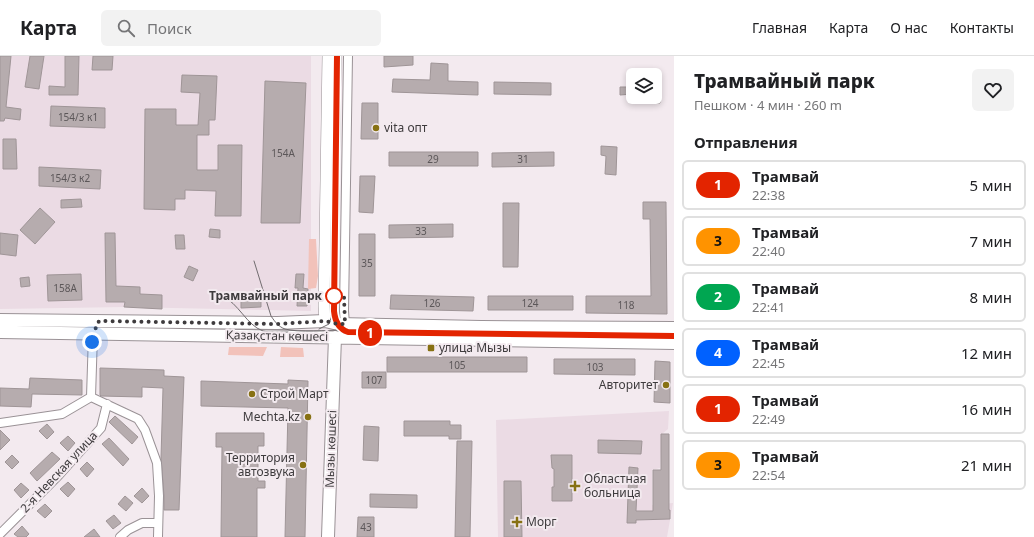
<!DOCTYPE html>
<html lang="ru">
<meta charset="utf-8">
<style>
body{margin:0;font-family:"Noto Sans",sans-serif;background:#f2f2f2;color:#202124;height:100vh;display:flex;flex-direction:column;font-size:15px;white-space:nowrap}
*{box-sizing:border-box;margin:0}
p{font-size:13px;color:#757577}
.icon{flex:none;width:22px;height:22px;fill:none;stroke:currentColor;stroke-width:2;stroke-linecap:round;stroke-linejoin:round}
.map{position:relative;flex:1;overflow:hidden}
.panel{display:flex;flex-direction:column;background:#fff;width:360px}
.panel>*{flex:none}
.badge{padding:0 8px;border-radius:13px;font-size:14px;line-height:26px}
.fabs{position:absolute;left:626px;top:12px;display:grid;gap:8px}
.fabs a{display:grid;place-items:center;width:36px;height:36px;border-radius:6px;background:#fff;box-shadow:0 2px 6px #0003;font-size:20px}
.you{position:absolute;width:20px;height:20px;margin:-10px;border:3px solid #fff;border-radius:50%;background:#1a73e8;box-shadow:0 0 0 6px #1a73e833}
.map>.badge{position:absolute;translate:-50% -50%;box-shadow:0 0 0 2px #fff}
h2{padding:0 20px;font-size:15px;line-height:36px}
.round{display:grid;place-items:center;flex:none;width:42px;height:42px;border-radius:6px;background:#f2f2f2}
.overview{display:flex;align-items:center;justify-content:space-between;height:68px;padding:0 20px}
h1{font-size:19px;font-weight:800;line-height:30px}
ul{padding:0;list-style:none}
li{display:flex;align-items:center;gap:12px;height:50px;margin:0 8px 6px;padding:0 12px;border:2px solid #e0e0e0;border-radius:6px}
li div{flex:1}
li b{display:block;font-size:15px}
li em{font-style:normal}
li .badge{min-width:44px;font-weight:700;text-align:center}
header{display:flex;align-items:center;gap:24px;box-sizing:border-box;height:56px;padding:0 20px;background:#fff;border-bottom:1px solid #e0e0e0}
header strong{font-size:19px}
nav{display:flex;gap:22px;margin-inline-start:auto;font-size:14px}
.search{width:280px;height:36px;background:#f2f2f2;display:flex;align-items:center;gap:10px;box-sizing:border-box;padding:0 14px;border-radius:6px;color:#757577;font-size:15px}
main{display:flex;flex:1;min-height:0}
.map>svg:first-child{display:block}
.built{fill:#ebdbe4}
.green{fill:#f2c2ba}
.building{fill:#b6acae;stroke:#9f9597}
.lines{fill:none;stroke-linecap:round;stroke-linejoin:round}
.minor-casing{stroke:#9a9296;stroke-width:10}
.secondary-casing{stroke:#9a9296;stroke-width:12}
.primary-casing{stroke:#9a9296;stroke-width:14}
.minor{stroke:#fff;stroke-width:8}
.secondary{stroke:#fff;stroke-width:11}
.primary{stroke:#fff;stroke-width:12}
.tram{stroke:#716c6f;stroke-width:1}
.line-casing{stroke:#fff;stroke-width:9}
.line{stroke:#e32400;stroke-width:6}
.walk{stroke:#3e3b3d;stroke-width:4;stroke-dasharray:0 7.2}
.poi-dot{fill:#877113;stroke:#f3eaef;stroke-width:1.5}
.stop-dot{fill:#fff;stroke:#e32400;stroke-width:2}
.labels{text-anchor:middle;stroke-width:4;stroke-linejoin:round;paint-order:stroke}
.number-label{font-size:10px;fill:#5c5759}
.poi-label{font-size:12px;fill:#3e3b3d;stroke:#f3eaef;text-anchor:start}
.stop-label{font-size:12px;font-weight:bold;fill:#3e3b3d;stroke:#f3eaef;text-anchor:end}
.street-label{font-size:12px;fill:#3e3b3d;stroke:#f3eaef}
</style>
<header>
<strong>Карта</strong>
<div class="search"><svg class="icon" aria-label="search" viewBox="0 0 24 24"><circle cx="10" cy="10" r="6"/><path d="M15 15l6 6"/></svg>Поиск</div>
<nav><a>Главная</a><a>Карта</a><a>О нас</a><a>Контакты</a></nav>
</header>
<main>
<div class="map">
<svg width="674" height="481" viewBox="0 0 674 481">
<rect width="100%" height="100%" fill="#f3eaef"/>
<!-- built -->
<path class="built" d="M0 0H311V255L125 251 0 253Z
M669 355 668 373 662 378 660 412 652 414V449L673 447 667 481H498L496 364Z"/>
<!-- green -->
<path class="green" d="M309 183H316L318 220 316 232 308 233Z
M229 291H267L263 300 228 299Z
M281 291 303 292 304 301H280Z"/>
<!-- building -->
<path class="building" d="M0 0H11L6 51 21 53 20 64 5 62 4 65H0Z
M30 0H44L39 33 25 31Z
M65 0H79L78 39H49V30L65 31Z
M93 0H113L112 14H92Z
M384 0H413V9L384 11Z
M431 7 448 8V25L478 26V39L392 36 393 23 430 24Z
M182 19 217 20 215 64H209V79H197V114H218V89H242L241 160H215L216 135 185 134V143H175V154L144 153 145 53H176V69H198L200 37 181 36Z
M265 25 306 27 300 167H261Z
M494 26 551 27V39L494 38Z
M620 31H633V38L620 39Z
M650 41H659L660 47H650Z
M362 47H378V83H361Z
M51 50 105 52V72L50 70Z
M3 83H16L17 113H3Z
M601 90 617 91 616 119 605 118 606 100 601 99Z
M389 96H478V110H389Z
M554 96V110L492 111V97Z
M39 111 101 114 100 133 39 130Z
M360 120H375L373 157 359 156Z
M81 143 82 151 61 152V144Z
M643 146H666L667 258 586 257V240H651L650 163H643Z
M503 147H519L518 211H503Z
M40 152 55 166 35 188 20 174Z
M453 168V181L389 182V169Z
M210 173 220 174V182L209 181Z
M0 177 18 179 16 200 0 198Z
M105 177H115L116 230 140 231V238L162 239V253L124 251 125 246H106Z
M359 178H375V240H359Z
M175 179H184L185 193H176Z
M189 210 198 214 193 225 184 221Z
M81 218 82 244 48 245 47 219Z
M296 218H304L303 232 308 233 307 250H297L298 232H295Z
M29 221 30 230 21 231 20 222Z
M391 239 474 241 473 255 390 253Z
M488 240H573V254H488Z
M241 241H261V251L241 252Z
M387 301H527V316H387Z
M554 303H635V319L554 318Z
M655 305 670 306V347L654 346Z
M100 312 164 314V320L184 321 179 454H164V440L161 402 163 332 142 331V341L101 340 100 339Z
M362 316H386V332H362Z
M30 322 82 324V339L32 338 31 351 0 350V332L29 333Z
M288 324 308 325 305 481H285L288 352 201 350V325L288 328Z
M115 360 138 381 132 388 109 366Z
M404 365H450V369H461V383H449V380H404Z
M47 368 54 376 47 383 39 375Z
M364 370 379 371 378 405 363 404Z
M0 374 10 384 0 394Z
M216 377H264V390H258V425H265V432H257V481H221L222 391H216Z
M661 378H669V454H670V463L636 464V467H627L629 411 638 412 636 455H653V414H661Z
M68 380 75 387 68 395 60 387Z
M109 382 129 403 123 410 102 388Z
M598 384 642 385 641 398 598 397Z
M457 385H472L470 481H455Z
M52 396 60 403 37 425 30 417Z
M12 399 19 406 12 413 5 406Z
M551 399H572V445H552V431H554V413L552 412Z
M87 406 94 413 87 421 80 413Z
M504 425H521L522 481H504Z
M68 426 75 433 68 441 60 433Z
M21 427 29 434 21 442 14 434Z
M142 432 149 440 142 447 134 440Z
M370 438 417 439V452L370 451Z
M125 440 133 447 126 455 118 448Z
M45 448 52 455 45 462 37 455Z
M114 459 121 467 113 473 106 465Z
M358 461H374V481H357Z
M22 470 29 478 26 481H18L14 478Z
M94 473 100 481H84Z"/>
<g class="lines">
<!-- minor casing -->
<g class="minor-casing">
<path id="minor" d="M345 268 344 255 348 0
M93 278 91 341 138 363 145 374 157 407 159 440 158 481
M0 367 62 358 91 341
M0 478 59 419 101 372 107 348
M120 481 128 474 142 467H158"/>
</g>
<!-- secondary casing -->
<g class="secondary-casing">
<path id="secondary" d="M325 265 324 250 328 0"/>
</g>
<!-- primary casing -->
<g class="primary-casing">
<path id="primary" d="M0 264 277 267 325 265 338 268 481 271 674 272
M0 276 674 287
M328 481 335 281"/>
</g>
<!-- minor -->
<use href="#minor" class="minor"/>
<!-- secondary -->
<use href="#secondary" class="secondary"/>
<!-- primary -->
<use href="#primary" class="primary"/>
<!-- tram -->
<path class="tram" d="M341 0 337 255C337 264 341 271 350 274
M254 205 271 260C275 266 279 271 285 273 299 277 328 274 343 274L674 278
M222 240C239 247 246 269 263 275 270 277 280 276 288 276
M319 273 329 268 334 252"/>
</g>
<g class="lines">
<!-- line casing -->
<g class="line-casing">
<path id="line" d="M337 0 334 255C335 265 339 273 348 276L674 280"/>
</g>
<!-- line -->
<use href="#line" class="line"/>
<!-- walk -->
<path class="walk" d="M92 286 93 278 99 265 277 268 325 265 338 268H345L344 240H334"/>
</g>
<!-- markers -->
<g class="poi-dot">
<circle cx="376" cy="72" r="4"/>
<rect x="427" y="288" width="8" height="8" rx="2"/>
<circle cx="666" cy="329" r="4"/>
<circle cx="252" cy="338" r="4"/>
<circle cx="308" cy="361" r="4"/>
<circle cx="303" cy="409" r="4"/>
<path d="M573 424h4v4h4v4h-4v4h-4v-4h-4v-4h4z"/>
<path d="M515 460h4v4h4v4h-4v4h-4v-4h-4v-4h4z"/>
</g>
<circle class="stop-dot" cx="334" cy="240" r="8"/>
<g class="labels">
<!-- number labels -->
<g class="number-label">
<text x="78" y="65">154/3 к1</text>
<text x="283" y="101">154А</text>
<text x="433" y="107">29</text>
<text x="523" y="107">31</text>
<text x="70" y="126">154/3 к2</text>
<text x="421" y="179">33</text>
<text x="367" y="211">35</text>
<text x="65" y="236">158А</text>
<text x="432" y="251">126</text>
<text x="530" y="251">124</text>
<text x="626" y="253">118</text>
<text x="457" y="313">105</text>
<text x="595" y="315">103</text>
<text x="374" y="328">107</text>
<text x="366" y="475">43</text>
</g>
<!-- poi labels -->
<g class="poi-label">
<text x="384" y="76">vita опт</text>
<text x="439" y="296">улица Мызы</text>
<text x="658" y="333" text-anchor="end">Авторитет</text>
<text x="260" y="342">Строй Март</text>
<text x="300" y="365" text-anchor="end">Mechta.kz</text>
<text x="295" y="406" text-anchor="end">Территория<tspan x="295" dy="14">автозвука</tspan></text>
<text x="584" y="427">Областная<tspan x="584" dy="14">больница</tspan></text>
<text x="526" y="470">Морг</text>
</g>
<!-- stop labels -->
<g class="stop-label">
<text x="322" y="244">Трамвайный парк</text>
</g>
<!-- street labels -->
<g class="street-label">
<text transform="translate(277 280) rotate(1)" y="4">Қазақстан көшесі</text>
<text transform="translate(331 393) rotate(-88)" y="4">Мызы көшесі</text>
<text transform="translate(59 416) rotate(-47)" y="4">2-я Невская улица</text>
</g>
</g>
</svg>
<div class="fabs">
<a><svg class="icon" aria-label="layers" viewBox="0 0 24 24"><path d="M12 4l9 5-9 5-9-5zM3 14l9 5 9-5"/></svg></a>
</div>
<div class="you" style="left:92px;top:286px"></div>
<b class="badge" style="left:370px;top:277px;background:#e32400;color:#fff">1</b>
</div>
<section class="panel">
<div class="overview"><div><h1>Трамвайный парк</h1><p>Пешком · 4 мин · 260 m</p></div><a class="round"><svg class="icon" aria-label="heart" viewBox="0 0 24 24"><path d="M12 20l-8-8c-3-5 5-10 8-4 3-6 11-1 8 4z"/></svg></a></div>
<h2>Отправления</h2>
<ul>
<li><span class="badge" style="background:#e32400;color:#fff">1</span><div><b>Трамвай</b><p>22:38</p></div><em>5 мин</em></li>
<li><span class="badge" style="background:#ff9300;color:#111">3</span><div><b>Трамвай</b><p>22:40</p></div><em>7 мин</em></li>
<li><span class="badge" style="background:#00a651;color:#fff">2</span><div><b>Трамвай</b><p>22:41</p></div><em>8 мин</em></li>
<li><span class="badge" style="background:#0061ff;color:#fff">4</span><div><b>Трамвай</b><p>22:45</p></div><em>12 мин</em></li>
<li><span class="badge" style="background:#e32400;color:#fff">1</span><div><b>Трамвай</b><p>22:49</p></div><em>16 мин</em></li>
<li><span class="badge" style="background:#ff9300;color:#111">3</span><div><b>Трамвай</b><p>22:54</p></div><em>21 мин</em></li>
</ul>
</section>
</main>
